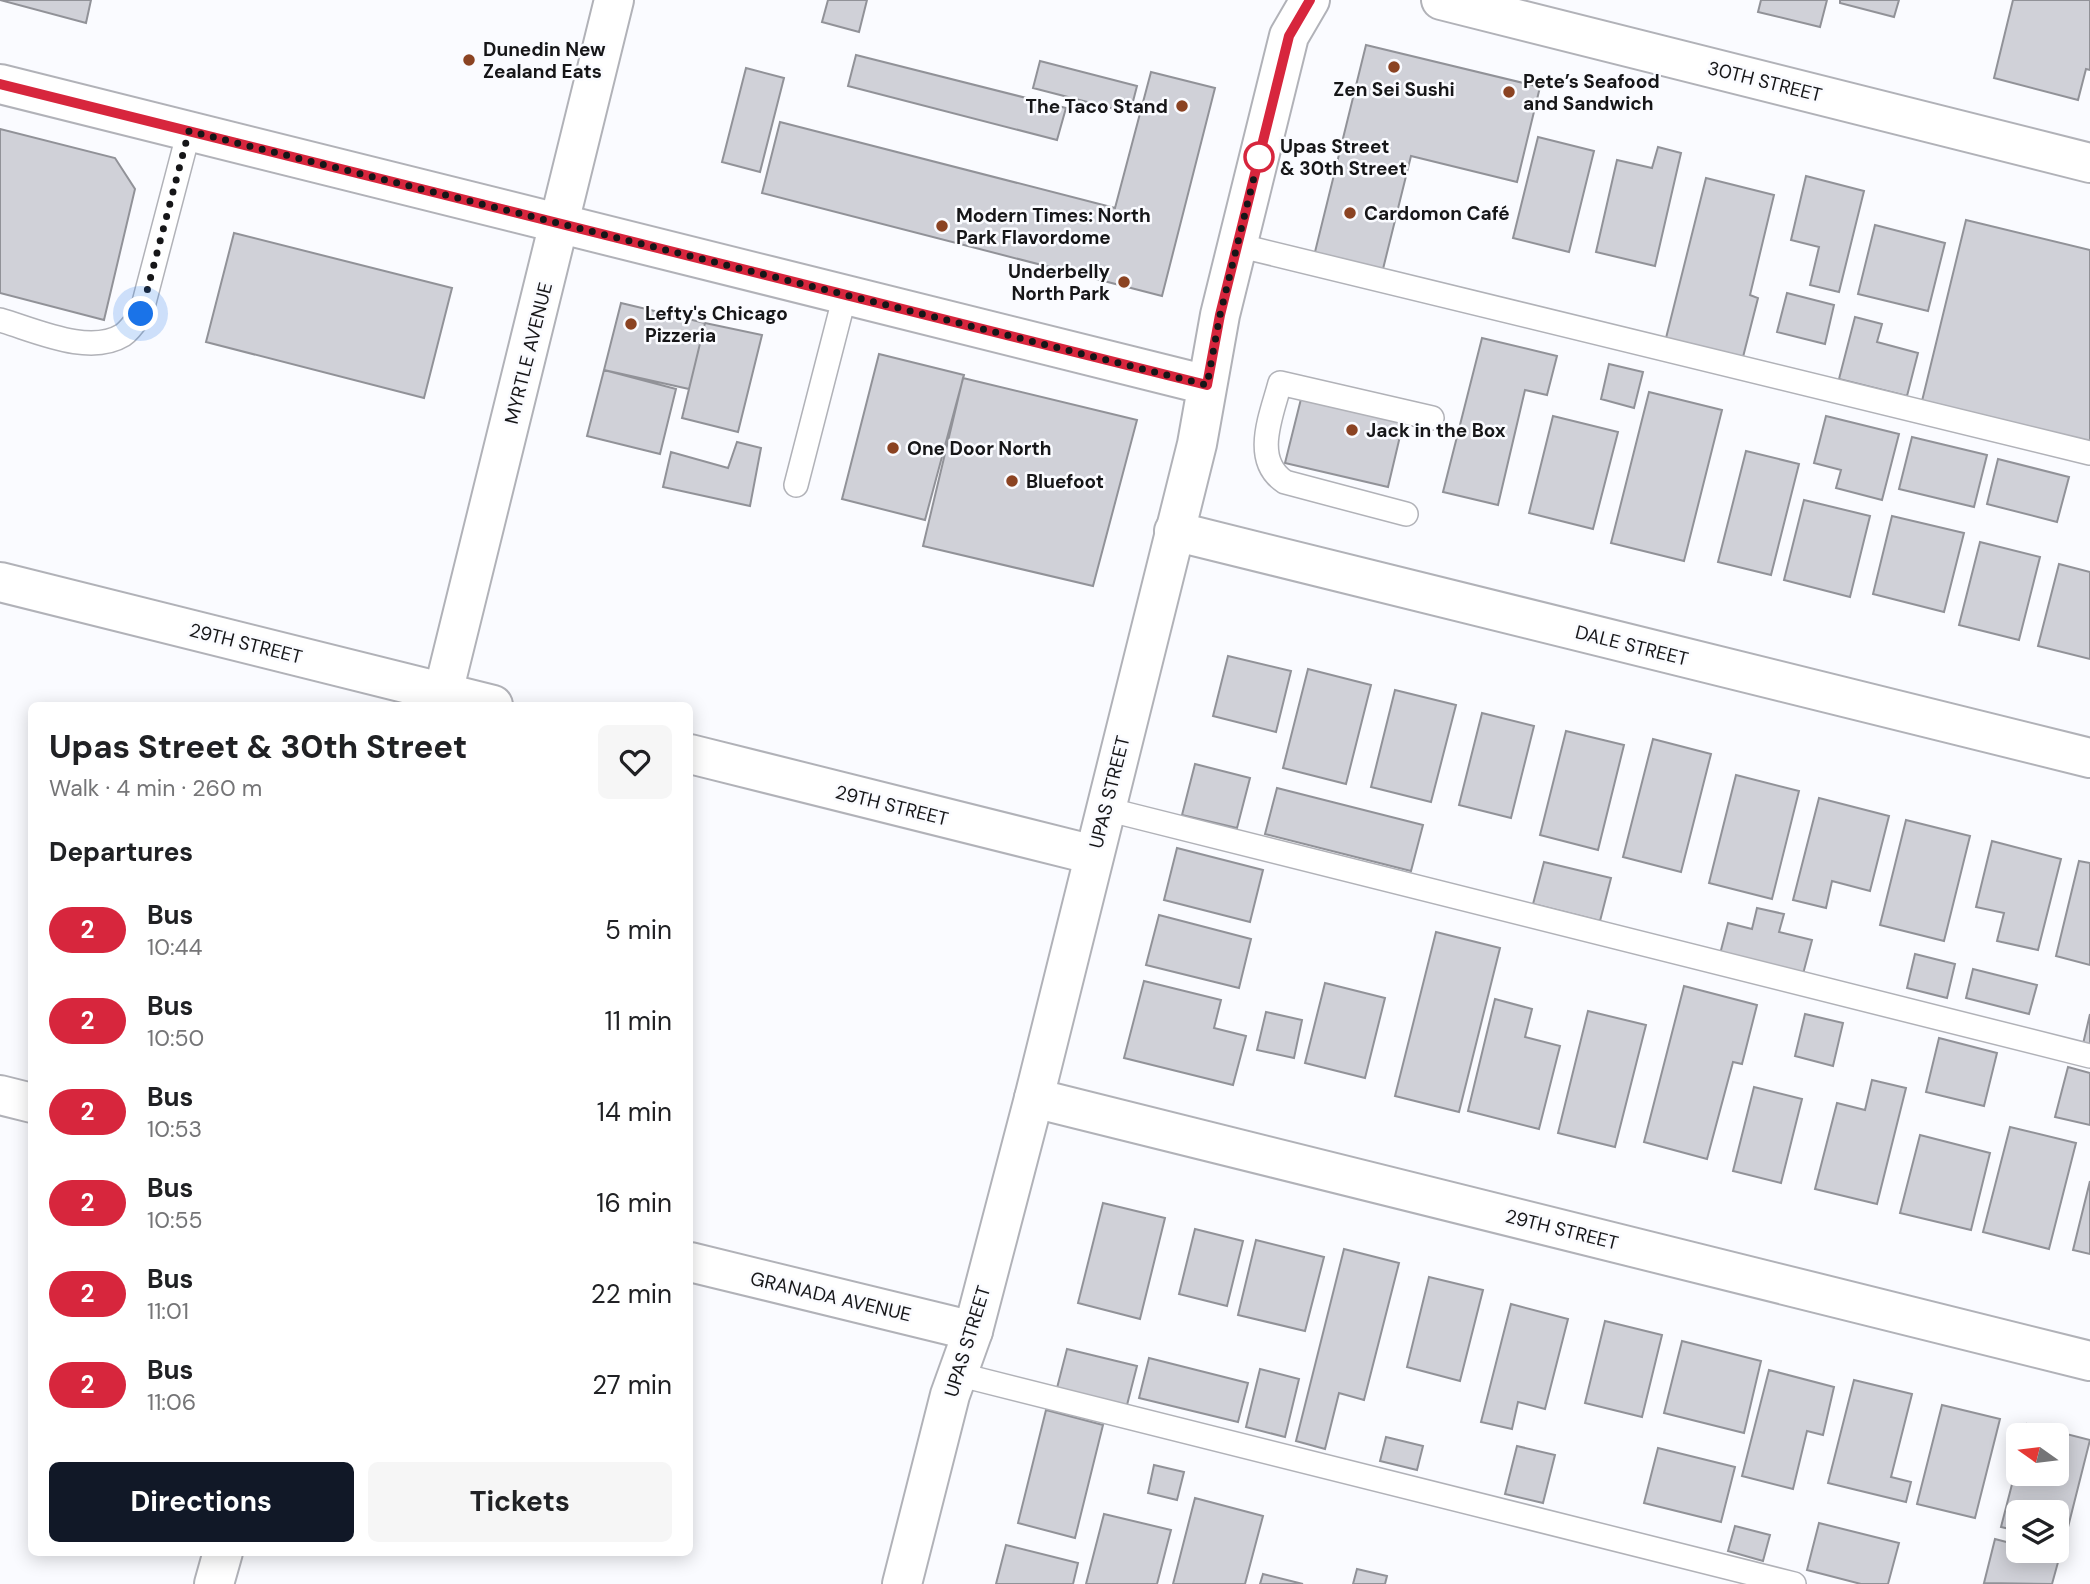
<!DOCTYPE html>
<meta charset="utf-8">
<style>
body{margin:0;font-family:"DM Sans",sans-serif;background:#f6f6f6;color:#202124;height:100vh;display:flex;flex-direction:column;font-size:26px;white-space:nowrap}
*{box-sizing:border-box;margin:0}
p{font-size:23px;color:#757577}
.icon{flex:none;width:38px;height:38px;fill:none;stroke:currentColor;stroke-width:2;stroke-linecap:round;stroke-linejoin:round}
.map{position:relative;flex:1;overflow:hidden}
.panel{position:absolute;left:28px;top:702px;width:665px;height:854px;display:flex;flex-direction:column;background:#fff;border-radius:10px;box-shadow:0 4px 18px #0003}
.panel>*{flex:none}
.badge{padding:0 14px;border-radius:23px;font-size:24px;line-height:46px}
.needle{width:46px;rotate:284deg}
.tools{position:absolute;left:2006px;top:1423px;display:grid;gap:14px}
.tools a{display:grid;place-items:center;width:63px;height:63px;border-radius:10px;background:#fff;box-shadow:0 4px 18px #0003;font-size:35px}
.you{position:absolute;width:35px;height:35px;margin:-18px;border:5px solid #fff;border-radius:50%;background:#1a73e8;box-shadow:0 0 0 10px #1a73e833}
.map>.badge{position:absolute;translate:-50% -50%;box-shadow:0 0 0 4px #fff}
h2{padding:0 21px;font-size:26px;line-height:63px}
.round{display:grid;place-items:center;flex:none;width:74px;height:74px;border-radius:10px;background:#f6f6f6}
.summary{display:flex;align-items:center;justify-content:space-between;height:119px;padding:0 21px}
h1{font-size:33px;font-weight:700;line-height:52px}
.button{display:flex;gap:14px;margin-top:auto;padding:14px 21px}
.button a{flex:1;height:80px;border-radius:10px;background:#111827;color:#fff;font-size:28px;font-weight:700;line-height:80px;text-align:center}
.button a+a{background:#f6f6f6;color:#202124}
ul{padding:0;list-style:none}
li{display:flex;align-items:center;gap:21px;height:91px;padding:0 21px}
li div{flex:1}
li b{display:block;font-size:26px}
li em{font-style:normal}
li .badge{min-width:77px;font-weight:700;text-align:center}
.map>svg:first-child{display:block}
.building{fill:#d0d1d8;stroke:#919298;stroke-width:2}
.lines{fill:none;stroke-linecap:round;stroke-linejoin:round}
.lane-casing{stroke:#b1b2b8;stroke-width:26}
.street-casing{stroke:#b1b2b8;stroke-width:42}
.secondary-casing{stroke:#b1b2b8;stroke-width:42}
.lane{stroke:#fff;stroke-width:23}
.street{stroke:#fff;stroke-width:38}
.secondary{stroke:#fff;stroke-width:38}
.line-casing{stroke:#fff;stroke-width:16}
.line{stroke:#d7263d;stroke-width:10}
.walk{stroke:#161618;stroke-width:7;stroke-dasharray:0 12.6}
.poi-dot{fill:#8b4322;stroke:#fafbff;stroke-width:2.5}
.stop-dot{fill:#fff;stroke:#d7263d;stroke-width:3.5}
.labels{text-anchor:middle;stroke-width:5;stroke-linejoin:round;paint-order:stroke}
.poi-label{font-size:19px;font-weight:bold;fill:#161618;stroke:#fafbff;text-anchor:start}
.street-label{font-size:19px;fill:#161618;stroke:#fafbff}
.stop-label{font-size:19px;font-weight:bold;fill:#161618;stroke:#fafbff;text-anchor:start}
</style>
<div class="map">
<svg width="2090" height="1584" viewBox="0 0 2090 1584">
<rect width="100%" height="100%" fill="#fafbff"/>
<!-- building -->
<path class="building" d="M0 0H91L86 23Z
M828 0H867L859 32 822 22Z
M1761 0H1827L1820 27 1758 12Z
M1840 0H1899L1894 17 1840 3Z
M2013 0H2090V70L2086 69 2078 100 1994 78Z
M1366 45 1540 87 1517 182 1411 156 1382 273 1314 256Z
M856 55 1066 108 1057 140 848 86Z
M1040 61 1137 86 1130 113 1033 88Z
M746 68 784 78 760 172 722 162Z
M1151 72 1215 88 1162 296 762 193 780 122 1115 208Z
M0 129 115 158 135 189 104 320 0 293Z
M1538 137 1594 151 1569 252 1513 238Z
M1658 147 1681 153 1655 266 1596 252 1617 160 1652 168Z
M1806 176 1864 191 1839 292 1810 285 1819 247 1791 240Z
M1706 178 1774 195 1750 295 1758 298 1743 357 1666 338Z
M1966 220 2090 250V442L1922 401Z
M1875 225 1945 243 1928 311 1858 294Z
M234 233 452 288 424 398 206 342Z
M1787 293 1834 305 1825 344 1777 332Z
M621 303 705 323 689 389 604 370Z
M1855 317 1882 324 1877 342 1918 353 1907 396 1839 379Z
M705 323 762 335 738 432 682 418Z
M1482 338 1557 356 1547 395 1525 390 1498 505 1443 492Z
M879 354 964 375 925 520 842 499Z
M1609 364 1643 372 1634 408 1601 399Z
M604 370 676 389 660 454 587 436Z
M963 378 1137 420 1093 586 923 546Z
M1303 391 1405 415 1388 487 1285 463Z
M1649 392 1722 410 1684 561 1611 543Z
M1553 416 1618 432 1593 529 1529 513Z
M1826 416 1899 434 1882 500 1836 488 1841 470 1814 463Z
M1912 437 1987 455 1974 507 1899 489Z
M737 442 761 448 750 506 663 487 671 452 728 468Z
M1746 451 1799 464 1771 575 1718 562Z
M1998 459 2069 477 2057 522 1987 504Z
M1804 500 1870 516 1850 597 1784 580Z
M1892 516 1964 533 1944 612 1873 594Z
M1980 542 2040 557 2019 640 1959 625Z
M2059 564 2090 572V659L2038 646Z
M1228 656 1291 671 1276 732 1213 716Z
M1308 669 1371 685 1346 784 1283 768Z
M1395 690 1456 705 1431 802 1371 787Z
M1482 713 1534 726 1511 818 1459 805Z
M1566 731 1624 745 1598 850 1540 835Z
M1653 739 1711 754 1681 872 1623 857Z
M1195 764 1250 778 1237 828 1182 815Z
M1736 775 1799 791 1772 899 1709 883Z
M1277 788 1423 825 1411 871 1265 834Z
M1819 798 1889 816 1870 891 1832 881 1826 908 1793 900Z
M1906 820 1970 836 1944 941 1880 925Z
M1992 841 2061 859 2038 950 1997 941 2004 913 1976 907Z
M1177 848 1263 870 1250 922 1164 900Z
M2079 861 2090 863V965L2056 956Z
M1544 862 1611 878 1600 921 1533 904Z
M1757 908 1784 914 1779 932 1812 940 1803 974 1720 954 1728 923 1752 929Z
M1159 915 1251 939 1239 988 1146 965Z
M1436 932 1500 948 1459 1112 1395 1096Z
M1915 954 1955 964 1947 998 1907 988Z
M1973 969 2037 985 2029 1014 1966 998Z
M1144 981 1221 1000 1214 1028 1246 1036 1233 1085 1124 1058Z
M1325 983 1385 998 1365 1078 1305 1063Z
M1684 986 1757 1005 1742 1064 1733 1062 1707 1159 1644 1142Z
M1495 999 1532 1009 1525 1037 1560 1046 1539 1129 1468 1111Z
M1588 1011 1646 1025 1615 1147 1558 1133Z
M1266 1012 1302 1020 1294 1058 1257 1050Z
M1805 1014 1843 1023 1833 1066 1795 1056Z
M2090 1014V1046L2083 1044Z
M1939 1038 1997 1053 1984 1106 1926 1092Z
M2068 1067 2090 1073V1125L2055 1117Z
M1872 1080 1906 1088 1877 1204 1815 1189 1837 1103 1865 1110Z
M1754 1087 1802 1099 1781 1183 1733 1171Z
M2010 1127 2076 1143 2049 1249 1983 1232Z
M1920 1135 1990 1153 1971 1230 1900 1213Z
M2090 1181V1254L2073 1250Z
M1103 1203 1165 1218 1140 1319 1078 1303Z
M1195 1229 1243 1241 1227 1306 1179 1294Z
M1256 1240 1324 1257 1305 1331 1238 1315Z
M1344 1249 1399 1263 1364 1400 1339 1393 1325 1449 1296 1441Z
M1429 1277 1483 1290 1460 1381 1407 1367Z
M1511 1304 1568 1319 1545 1409 1518 1402 1512 1429 1481 1422Z
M1605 1321 1662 1335 1642 1417 1585 1403Z
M1682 1341 1761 1361 1744 1433 1664 1413Z
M1067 1349 1137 1366 1127 1405 1057 1388Z
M1149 1358 1248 1383 1238 1422 1139 1398Z
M1260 1369 1299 1379 1285 1437 1246 1427Z
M1769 1370 1834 1387 1823 1435 1807 1431 1793 1489 1742 1476Z
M1854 1380 1912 1394 1891 1477 1911 1482 1906 1502 1828 1483Z
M1942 1405 2000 1419 1975 1518 1917 1504Z
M1046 1410 1103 1425 1075 1538 1018 1523Z
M2027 1424 2090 1440 2064 1543 2056 1541V1512H2018V1531L2001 1527 2018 1461V1474H2056V1435H2024Z
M1386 1437 1423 1446 1417 1470 1380 1461Z
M1517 1446 1555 1455 1543 1503 1505 1494Z
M1658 1448 1735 1467 1721 1522 1644 1503Z
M1154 1465 1184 1472 1177 1500 1148 1493Z
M1195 1498 1263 1516 1245 1584H1173Z
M1104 1514 1171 1530 1157 1584H1086Z
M1819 1523 1899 1543 1888 1584H1861L1807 1570Z
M1735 1526 1770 1535 1763 1561 1728 1551Z
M1995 1539 2018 1545V1550H2041L2060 1555 2052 1584 1984 1583Z
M1006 1545 1078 1563 1073 1584H996Z
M1357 1569 1387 1576 1385 1584H1353Z
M1263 1574 1303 1584H1260Z"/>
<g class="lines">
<!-- lane casing -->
<g class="lane-casing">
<path id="lane" d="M1237 245 2090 453
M0 320C35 330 89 356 123 335 130 330 136 321 141 314L189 131
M796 485 845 295
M1406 514 1285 482C1251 460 1272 414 1280 383L1432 418
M1106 809 2090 1056
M957 1374 1794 1584"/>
</g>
<!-- street casing -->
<g class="street-casing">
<path id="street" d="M1174 531 2090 758
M0 582 493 705
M440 705 614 0
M690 754 1094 855
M0 1095 32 1103
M1034 1098 2090 1361
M690 1262 973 1331
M214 1584 223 1552"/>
</g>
<!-- secondary casing -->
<g class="secondary-casing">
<path id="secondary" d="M1441 0 2090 163
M0 84 1207 385
M902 1584 950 1395 973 1331 1034 1098 1197 444 1220 315 1289 36 1310 0"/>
</g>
<!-- lane -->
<use href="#lane" class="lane"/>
<!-- street -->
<use href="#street" class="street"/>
<!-- secondary -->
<use href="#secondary" class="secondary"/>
</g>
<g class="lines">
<!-- line casing -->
<g class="line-casing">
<path id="line" d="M0 84 1207 385 1220 315 1289 36 1310 0"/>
</g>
<!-- line -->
<use href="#line" class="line"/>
<!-- walk -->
<path class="walk" d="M141 314 189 131 1207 385 1220 315 1259 157"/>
</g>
<!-- markers -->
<g class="poi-dot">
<circle cx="469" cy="60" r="7"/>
<circle cx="1394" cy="67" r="7"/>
<circle cx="1509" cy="92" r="7"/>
<circle cx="1182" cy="106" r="7"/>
<circle cx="1350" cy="213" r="7"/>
<circle cx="942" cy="226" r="7"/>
<circle cx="1124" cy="282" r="7"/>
<circle cx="631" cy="324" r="7"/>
<circle cx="1352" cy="430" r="7"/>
<circle cx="893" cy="448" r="7"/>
<circle cx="1012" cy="481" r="7"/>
</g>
<circle class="stop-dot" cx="1259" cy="157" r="14"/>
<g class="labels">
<!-- poi labels -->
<g class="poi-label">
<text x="483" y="56">Dunedin New<tspan x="483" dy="22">Zealand Eats</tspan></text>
<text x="1523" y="88">Pete’s Seafood<tspan x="1523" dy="22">and Sandwich</tspan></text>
<text x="1394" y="96" text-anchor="middle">Zen Sei Sushi</text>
<text x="1168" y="113" text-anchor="end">The Taco Stand</text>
<text x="1364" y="220">Cardomon Café</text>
<text x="956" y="222">Modern Times: North<tspan x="956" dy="22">Park Flavordome</tspan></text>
<text x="1110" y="278" text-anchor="end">Underbelly<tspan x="1110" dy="22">North Park</tspan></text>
<text x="645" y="320">Lefty's Chicago<tspan x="645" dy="22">Pizzeria</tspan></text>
<text x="1366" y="437">Jack in the Box</text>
<text x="907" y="455">One Door North</text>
<text x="1026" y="488">Bluefoot</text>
</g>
<!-- street labels -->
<g class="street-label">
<text transform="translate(1765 81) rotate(14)" y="7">30TH STREET</text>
<text transform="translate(528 353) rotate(-76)" y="7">MYRTLE AVENUE</text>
<text transform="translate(246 643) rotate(14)" y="7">29TH STREET</text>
<text transform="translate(1632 645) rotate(14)" y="7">DALE STREET</text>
<text transform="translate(1109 792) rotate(-76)" y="7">UPAS STREET</text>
<text transform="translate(892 805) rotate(14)" y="7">29TH STREET</text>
<text transform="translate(1562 1229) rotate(14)" y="7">29TH STREET</text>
<text transform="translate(831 1296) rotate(13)" y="7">GRANADA AVENUE</text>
<text transform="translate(967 1341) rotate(-73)" y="7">UPAS STREET</text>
</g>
<!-- stop labels -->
<g class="stop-label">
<text x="1280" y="153">Upas Street<tspan x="1280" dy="22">&amp; 30th Street</tspan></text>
</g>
</g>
</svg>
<div class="tools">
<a><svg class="needle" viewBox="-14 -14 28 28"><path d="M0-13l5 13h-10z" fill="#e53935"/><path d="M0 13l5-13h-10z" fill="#757577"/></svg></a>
<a><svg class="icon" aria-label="layers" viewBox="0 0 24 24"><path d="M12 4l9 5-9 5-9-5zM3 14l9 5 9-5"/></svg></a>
</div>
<div class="you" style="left:141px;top:314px"></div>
<section class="panel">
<div class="summary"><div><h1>Upas Street &amp; 30th Street</h1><p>Walk · 4 min · 260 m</p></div><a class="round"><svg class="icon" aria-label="heart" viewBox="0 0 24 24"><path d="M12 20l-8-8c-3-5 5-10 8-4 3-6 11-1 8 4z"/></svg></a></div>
<h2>Departures</h2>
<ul>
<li><span class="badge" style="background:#d7263d;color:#fff">2</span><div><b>Bus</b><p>10:44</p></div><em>5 min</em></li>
<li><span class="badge" style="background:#d7263d;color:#fff">2</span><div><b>Bus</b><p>10:50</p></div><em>11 min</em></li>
<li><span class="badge" style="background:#d7263d;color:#fff">2</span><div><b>Bus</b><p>10:53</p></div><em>14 min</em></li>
<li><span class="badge" style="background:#d7263d;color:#fff">2</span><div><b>Bus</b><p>10:55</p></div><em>16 min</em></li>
<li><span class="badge" style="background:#d7263d;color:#fff">2</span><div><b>Bus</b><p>11:01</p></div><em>22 min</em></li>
<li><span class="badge" style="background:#d7263d;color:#fff">2</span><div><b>Bus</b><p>11:06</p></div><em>27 min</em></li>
</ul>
<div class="button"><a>Directions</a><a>Tickets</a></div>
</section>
</div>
